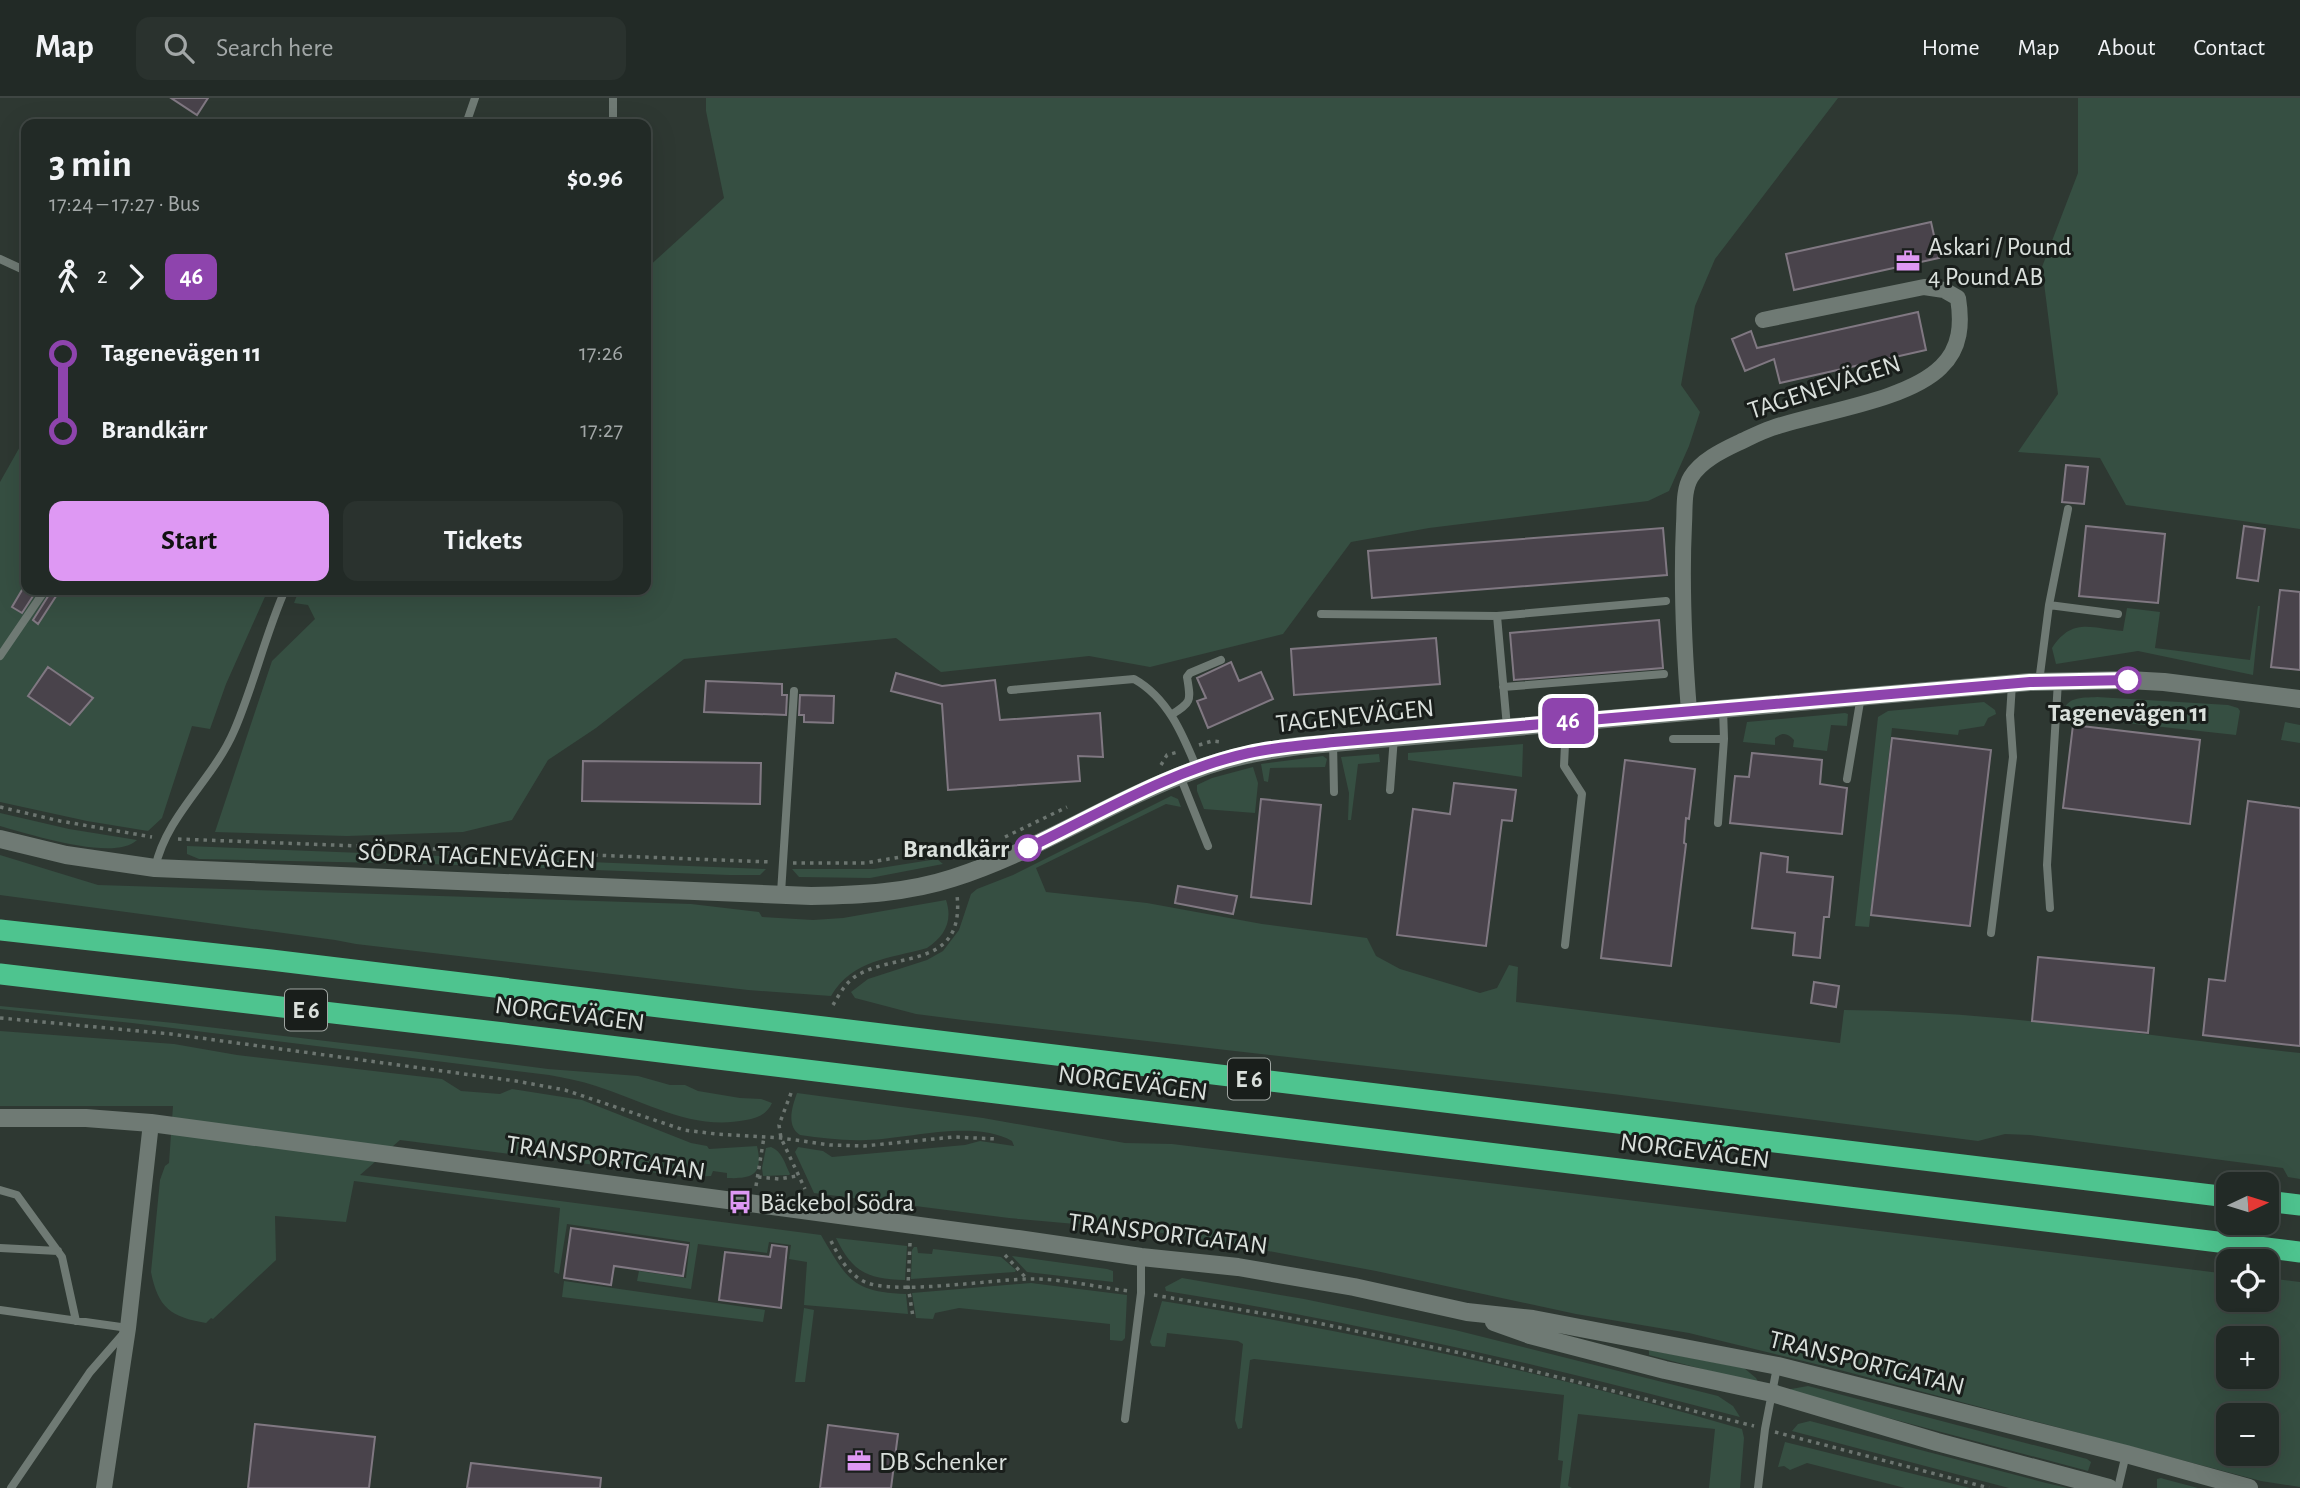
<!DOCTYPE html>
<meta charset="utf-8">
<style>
body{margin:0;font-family:"Alegreya Sans",sans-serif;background:#2a322e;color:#f1f3f6;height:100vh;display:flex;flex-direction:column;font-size:26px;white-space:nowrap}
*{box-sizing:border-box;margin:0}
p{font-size:23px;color:#a2a7a7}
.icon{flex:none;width:38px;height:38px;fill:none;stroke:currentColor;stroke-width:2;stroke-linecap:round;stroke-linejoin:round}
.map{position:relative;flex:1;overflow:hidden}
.panel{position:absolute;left:21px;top:21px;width:630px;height:476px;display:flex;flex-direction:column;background:#222a26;border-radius:14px;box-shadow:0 7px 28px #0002,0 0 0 2px #3f4643}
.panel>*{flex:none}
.badge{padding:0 14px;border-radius:10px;font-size:24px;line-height:46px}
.needle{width:46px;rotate:86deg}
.tools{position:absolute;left:2216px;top:1074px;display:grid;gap:14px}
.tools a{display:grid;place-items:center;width:63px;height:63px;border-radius:14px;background:#222a26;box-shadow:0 7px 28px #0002,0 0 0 2px #3f4643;font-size:35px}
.map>.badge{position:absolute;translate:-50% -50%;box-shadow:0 0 0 4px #fff}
.legs{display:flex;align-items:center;gap:10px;height:77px;padding:0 28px;font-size:23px}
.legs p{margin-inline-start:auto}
.headline{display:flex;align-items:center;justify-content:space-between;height:119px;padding:0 28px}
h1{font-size:38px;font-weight:600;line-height:52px}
.action{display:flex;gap:14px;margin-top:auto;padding:14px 28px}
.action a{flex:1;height:80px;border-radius:14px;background:#de98f3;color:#111;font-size:28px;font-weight:600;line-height:80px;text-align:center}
.action a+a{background:#2a322e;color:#f1f3f6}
ul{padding:0 28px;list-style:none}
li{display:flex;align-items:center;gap:24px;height:77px;font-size:26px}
li i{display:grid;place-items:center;width:10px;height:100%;margin:0 9px;background:currentColor}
li i::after{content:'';width:18px;height:18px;margin:-9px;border:5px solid;border-radius:50%;background:#222a26}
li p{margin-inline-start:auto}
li:first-child i{background:linear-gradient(#0000 50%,currentColor 0)}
li:last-child i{background:linear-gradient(currentColor 50%,#0000 0)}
header{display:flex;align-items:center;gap:42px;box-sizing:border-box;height:98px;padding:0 35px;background:#222a26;border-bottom:2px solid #3f4643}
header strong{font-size:33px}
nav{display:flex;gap:38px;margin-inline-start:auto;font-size:24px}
.search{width:490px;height:63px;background:#2a322e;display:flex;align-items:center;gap:18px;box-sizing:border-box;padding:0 24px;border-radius:14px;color:#a2a7a7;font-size:26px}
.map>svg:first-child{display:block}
.green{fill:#364f42;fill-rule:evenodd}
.building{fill:#49434b;stroke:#807882;stroke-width:2}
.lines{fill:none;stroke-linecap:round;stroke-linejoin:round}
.path{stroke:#6c7570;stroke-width:3.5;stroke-dasharray:3.5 5;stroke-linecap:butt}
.service{stroke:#6f7a74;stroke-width:8}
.minor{stroke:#6f7a74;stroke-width:16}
.tertiary{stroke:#6f7a74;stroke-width:18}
.motorway{stroke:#4ec48f;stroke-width:21}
.line-1-casing{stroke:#fff;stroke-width:16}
.line-1{stroke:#8e44ad;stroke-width:10}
.stop-1-dot{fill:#fff;stroke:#8e44ad;stroke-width:3.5}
.labels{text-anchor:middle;stroke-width:6;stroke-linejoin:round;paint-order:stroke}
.shield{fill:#191e1b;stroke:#a0a6a2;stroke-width:2}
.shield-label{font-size:24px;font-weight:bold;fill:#dae0dc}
.poi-label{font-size:26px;fill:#dae0dc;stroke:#191e1b;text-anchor:start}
.street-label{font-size:26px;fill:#dae0dc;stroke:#191e1b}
.stop-label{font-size:26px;font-weight:bold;fill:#dae0dc;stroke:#191e1b}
</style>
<header>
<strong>Map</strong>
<div class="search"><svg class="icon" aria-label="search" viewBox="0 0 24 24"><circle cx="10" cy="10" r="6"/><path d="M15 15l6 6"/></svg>Search here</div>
<nav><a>Home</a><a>Map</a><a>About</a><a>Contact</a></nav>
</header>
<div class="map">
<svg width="2300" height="1390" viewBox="0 0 2300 1390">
<rect width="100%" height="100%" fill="#2e3832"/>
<!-- green -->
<path class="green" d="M706 0H1838L1715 161 1695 208 1681 287 1700 314 1689 348 1669 393 1648 403 1429 430 1351 444 1283 536 1150 569 1089 558 941 574 896 540 684 561 596 630 548 662 512 722 463 734 347 738 215 734 272 563 315 521 308 507 294 505 299 492H646V171L724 100 706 13Z
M2078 0H2300V431L2126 407 2100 360 2018 354 2058 296 2042 169 2078 75Z
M26 338V492H268L226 586 210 631 192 628 162 720 148 733 87 723 0 704V384Z
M2258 508H2260L2253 577 2138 553 2056 566 2052 550C2072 519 2091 530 2123 533L2127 510 2160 514 2155 550 2250 562Z
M2097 599 2228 607 2238 610 2240 613 2236 637 2062 618C2065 598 2081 600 2097 599Z
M1984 604 1995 612 1996 616 1988 620 1984 628 1959 632 1958 637 1892 630 1869 829 1855 828 1878 619 1888 613Z
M1845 615 1848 616 1847 628 1831 627 1827 653 1793 649 1794 642C1787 635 1783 634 1775 640V647L1743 644 1747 624Z
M2285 624 2300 627V645L2281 642Z
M1523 646 1522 679 1408 662V655Z
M1379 656 1380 664 1358 666 1351 722H1348L1349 695 1341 659Z
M1323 658 1327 661 1325 669 1270 670 1268 684 1264 683 1261 666Z
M1253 669 1258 685 1255 715 1204 711 1197 693V687L1212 680Z
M1171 698 1178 701 1181 709 1166 706 1036 770 1046 794 1147 805 1262 826 1367 840 1376 858 1400 871 1480 895 1497 890 1509 867 1518 869 1516 904 1840 945 1844 912C1996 913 2149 938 2300 955V1081L2288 1079 2283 1070 2030 1037 2005 1036 1978 1043 1613 996 963 922 916 916 855 900 851 894 868 881 927 862 943 853 959 832 971 796 977 791 1013 777Z
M0 715 69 731 137 742C115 764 29 736 0 728Z
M187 748 766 771 760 777H729L431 766 199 761 187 756Z
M0 757 98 787 691 806 759 814 762 819 813 822 843 820 946 802C953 823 945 838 927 850 889 861 853 861 831 898L748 892 356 846 335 842 0 797Z
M937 761 943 766 870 780 799 779 792 771H874Z
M0 908 174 925 419 954 548 971 638 978 670 987H685L698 993 740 1000 761 1001 772 1005C767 1016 758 1020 746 1022 692 1033 647 1004 596 988 581 983 565 980 549 977L132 925 0 911Z
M0 933 174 946 237 957 442 981 461 993 500 996 512 991 582 1002 691 1045 707 1048 709 1051 757 1048C764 1078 751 1081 727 1080V1075L713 1073 711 1078 689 1079 400 1042 360 1077 821 1137C847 1181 852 1194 906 1196L908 1216 804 1207 807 1164 789 1161 791 1147 769 1144 767 1155 698 1146 691 1191 637 1183 639 1173 686 1180 690 1144 567 1126 559 1176 554 1174 560 1110 354 1083 346 1124 275 1118 276 1162 213 1221 211 1220 206 1225C171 1219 158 1210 151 1174L160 1082 165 1068 169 1065 173 1008H0Z
M797 995 983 1020 1125 1045 1172 1046 2228 1176V1202H2266V1180L2300 1184V1389L2261 1383 1840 1272 1689 1235 1576 1216 1376 1173 1225 1145 1143 1132 1009 1120 814 1095 795 1054 798 1049 823 1053 832 1059 965 1047 980 1043 1014 1048 1012 1043C974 1021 908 1041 866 1042 844 1043 822 1040 800 1037 786 1028 792 1009 797 995ZM2228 1241H2266V1279H2228ZM2228 1318H2266V1356H2228Z
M771 1049C782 1053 785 1066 790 1076L789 1077 763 1078 762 1070 766 1050Z
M836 1140 907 1148 905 1182C868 1181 853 1175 836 1140Z
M914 1149H917L918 1155 932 1156 933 1151 1001 1159 1016 1172 1015 1174 911 1181 912 1152Z
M1012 1158 1107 1171 1113 1173V1184L1027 1174Z
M1182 1180 1304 1201 1455 1232 1718 1298 1733 1308 1740 1319C1550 1269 1361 1224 1166 1193L1165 1189Z
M564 1183 765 1212 763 1224 562 1199Z
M1031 1185 1127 1197 1125 1240 1122 1243 1110 1242V1226L959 1210 935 1215 933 1221 916 1220 912 1195Z
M1162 1203C1357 1234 1552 1275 1742 1331L1744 1340 1740 1390H1709L1715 1331 1578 1316 1568 1388 1572 1390H1560L1563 1363 1558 1362 1564 1297 1254 1261 1250 1262 1242 1330 1238 1331 1235 1322 1243 1246 1238 1243 1167 1235 1165 1249 1152 1248 1150 1244Z
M804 1210 814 1212 805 1284H795Z
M1649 1252 1744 1270 1756 1280 1759 1286 1649 1257Z
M1808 1288 2087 1361 2091 1364 2088 1373 1791 1294V1291Z
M1810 1323 2046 1385 2068 1390H2009L1792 1333 1798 1326Z
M1785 1344 1970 1390H1905L1807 1365 1790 1372 1784 1368 1778 1369Z
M2161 1380 2164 1381 2198 1390H2157V1381Z"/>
<!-- building -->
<path class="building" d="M171 0H208L197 17Z
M1931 124 1939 160 1794 192 1786 156Z
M1918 214 1926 252 1780 285 1774 261 1745 273 1732 241 1751 233 1757 250Z
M2066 367 2088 369 2084 406 2062 404Z
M2086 428 2165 436 2158 505 2079 498Z
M2244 428 2265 431 2258 483 2237 480Z
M1663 430 1667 477 1372 500 1368 453Z
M22 492H37L22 515 12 509Z
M52 492H60L38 526 33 522Z
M2280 492 2300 494V572L2271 569Z
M1659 522 1663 570 1514 582 1510 535Z
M1436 540 1440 586 1294 597 1291 551Z
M1231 564 1239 583 1261 574 1273 601 1208 630 1197 603 1206 600 1197 580Z
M48 569 93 600 70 627 28 598Z
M896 575 942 588 995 582 1000 622 1100 615 1103 659 1078 658 1080 683 948 692 942 606 891 593Z
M706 583 782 586V597H787L786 617 704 614Z
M800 597 834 598 833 625 804 624V617H799Z
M2073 627 2200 642 2190 726 2063 710Z
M1892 640 1991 652 1970 828 1871 817Z
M1752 655 1822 662 1820 686 1847 690 1842 736 1730 725 1735 678 1749 679Z
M1625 662 1695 671 1689 721 1686 720 1684 745 1686 746 1671 868 1601 860Z
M583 663 761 665 760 706 582 703Z
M1454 685 1516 692 1512 723 1502 722 1486 848 1397 837 1413 711 1450 716Z
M1261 701 1321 707 1311 806 1251 799Z
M2248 703 2300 710V948L2203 937 2209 881 2225 883Z
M1761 755 1788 759 1787 774 1833 779 1829 819H1824L1820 860 1793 857 1795 835 1752 830Z
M1178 788 1237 798 1233 816 1175 805Z
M2038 859 2154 870 2148 935 2032 923Z
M1814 884 1839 888 1836 909 1811 905Z
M571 1130 688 1147 683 1178 614 1168 611 1187 564 1180Z
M772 1147 787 1149 781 1210 719 1202 725 1154 770 1159Z
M255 1326 375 1339 369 1390H248Z
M828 1327 898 1336 891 1390H820Z
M471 1365 601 1380 600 1390H467Z"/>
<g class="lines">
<!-- path -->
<path class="path" d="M1199 647 1212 643 1222 644
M1161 667 1167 657 1178 654
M0 709 60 723 152 739
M1005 739 1067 709
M178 741 771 764
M945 756 960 758
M793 765H865L930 754 945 756
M833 907C839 897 845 885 856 878 897 853 965 872 957 797
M0 920 171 936 516 983 565 992 684 1032 716 1036 781 1040 830 1047 864 1048 954 1039 998 1041
M791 995 779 1027 781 1040 805 1091
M758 1079 779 1081 797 1078
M756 1088 764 1039
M831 1143C839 1159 848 1176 865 1184 893 1197 991 1182 1026 1181 1060 1180 1095 1189 1129 1193
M910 1145 908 1188 913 1219
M1005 1157 1026 1180
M1154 1197 1313 1224 1465 1256 1754 1328
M1775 1334 1989 1390"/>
<!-- service -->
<path class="service" d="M613 0V26
M466 26 475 0
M0 161 26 173
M2049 507 2118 516
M1321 516 1497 518 1666 503
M1497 518 1507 629
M0 558 45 492
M2039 584 2049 507 2068 411
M1503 589 1664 576
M1011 592 1134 581C1168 600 1183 637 1197 671
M1171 617C1192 604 1191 603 1187 579L1190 575 1221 562
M1673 641H1724L1723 610
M1333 644 1334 694
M1180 678 1208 748
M1847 681 1861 598
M1390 692 1394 639
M1718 725 1724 641
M155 770C167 716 213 682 234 633 254 587 265 537 285 492
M781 795 794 593
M2050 810 2047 767 2058 583
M1991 835 2013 659 2010 617 2012 586
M1565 847 1582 696 1564 668 1566 624
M0 1092 17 1097 62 1159 76 1223
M0 1150 58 1153
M0 1212 128 1230
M1125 1321 1141 1195V1159
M11 1390 90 1274 124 1235
M1758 1390 1765 1331 1777 1269
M2118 1390 2126 1356"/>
<!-- minor -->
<path class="minor" d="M1689 613C1684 551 1681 489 1684 426 1685 412 1683 392 1691 379 1701 363 1721 353 1738 345 1749 340 1760 334 1772 330 1818 314 1907 303 1941 269 1961 250 1962 225 1958 200L1944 192 1924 189 1763 222
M104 1390 128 1230 151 1025"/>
<!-- tertiary -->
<path class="tertiary" d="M0 741 66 757 155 770 811 798C860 797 907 795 953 780 1038 753 1112 702 1195 672 1229 659 1263 653 1299 648L2030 584 2128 582 2164 584 2300 601
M0 1020H86L151 1025 1018 1141 1141 1159 1238 1169 1354 1189 1467 1214 1533 1221 1778 1268 2126 1356 2249 1390
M1494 1224 1530 1237 1665 1272 1772 1295 1937 1344 2109 1390"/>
<!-- motorway -->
<path class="motorway" d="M0 832 271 862 2228 1099
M0 876 504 935 2300 1154
M2266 1103 2300 1107"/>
</g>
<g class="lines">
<!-- line-1 casing -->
<g class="line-1-casing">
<path id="line-1" d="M1028 750C1099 716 1171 672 1249 655 1276 649 1305 647 1334 644L2030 584 2128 582"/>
</g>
<!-- line-1 -->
<use href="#line-1" class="line-1"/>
</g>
<!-- icons -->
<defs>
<g id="office-bare" transform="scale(1.89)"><path d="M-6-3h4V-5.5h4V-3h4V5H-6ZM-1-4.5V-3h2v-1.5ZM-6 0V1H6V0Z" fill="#de98f3" stroke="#191e1b" stroke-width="2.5" paint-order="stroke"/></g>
<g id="bus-bare" transform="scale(1.89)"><path d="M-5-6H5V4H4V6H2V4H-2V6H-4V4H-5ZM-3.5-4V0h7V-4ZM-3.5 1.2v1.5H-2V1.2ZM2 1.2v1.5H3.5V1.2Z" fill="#de98f3" stroke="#191e1b" stroke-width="2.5" paint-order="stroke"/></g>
</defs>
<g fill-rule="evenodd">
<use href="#office-bare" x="1908" y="163"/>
<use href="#bus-bare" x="740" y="1104"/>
<use href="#office-bare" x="859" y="1363"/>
</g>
<!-- markers -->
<g class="stop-1-dot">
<circle cx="2128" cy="582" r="12"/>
<circle cx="1028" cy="750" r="12"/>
</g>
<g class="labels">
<!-- shield labels -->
<g class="shield">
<rect x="285" y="891.5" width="42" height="41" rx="5"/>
<rect x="1228" y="960.5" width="42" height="41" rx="5"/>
</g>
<g class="shield-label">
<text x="306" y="920">E 6</text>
<text x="1249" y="989">E 6</text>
</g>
<!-- poi labels -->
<g class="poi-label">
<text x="1928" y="157">Askari / Pound<tspan x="1928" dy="30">4 Pound AB</tspan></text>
<text x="760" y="1113">Bäckebol Södra</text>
<text x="879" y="1372">DB Schenker</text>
</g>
<!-- street labels -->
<g class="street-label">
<text transform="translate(1824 288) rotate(-18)" y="9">TAGENEVÄGEN</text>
<text transform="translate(1355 617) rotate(-6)" y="9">TAGENEVÄGEN</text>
<text transform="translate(477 757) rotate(2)" y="9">SÖDRA TAGENEVÄGEN</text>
<text transform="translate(570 915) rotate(7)" y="9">NORGEVÄGEN</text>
<text transform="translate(1133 984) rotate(7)" y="9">NORGEVÄGEN</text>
<text transform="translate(1695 1052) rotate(7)" y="9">NORGEVÄGEN</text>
<text transform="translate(606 1059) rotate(8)" y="9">TRANSPORTGATAN</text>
<text transform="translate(1168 1135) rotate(7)" y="9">TRANSPORTGATAN</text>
<text transform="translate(1867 1264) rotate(14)" y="9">TRANSPORTGATAN</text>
</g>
<!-- stop labels -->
<g class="stop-label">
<text x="2128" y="623">Tagenevägen 11</text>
<text x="1009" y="759" text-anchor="end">Brandkärr</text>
</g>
</g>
</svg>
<div class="tools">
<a><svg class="needle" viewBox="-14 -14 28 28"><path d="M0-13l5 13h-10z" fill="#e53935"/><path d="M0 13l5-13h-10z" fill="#a2a7a7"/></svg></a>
<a><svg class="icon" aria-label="locate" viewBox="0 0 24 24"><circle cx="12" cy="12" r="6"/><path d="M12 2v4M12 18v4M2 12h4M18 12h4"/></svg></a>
<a>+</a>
<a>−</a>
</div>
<b class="badge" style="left:1568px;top:623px;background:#8e44ad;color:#fff">46</b>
<section class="panel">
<div class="headline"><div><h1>3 min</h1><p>17:24 – 17:27 · Bus</p></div><b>$0.96</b></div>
<div class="legs"><svg class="icon" aria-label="walk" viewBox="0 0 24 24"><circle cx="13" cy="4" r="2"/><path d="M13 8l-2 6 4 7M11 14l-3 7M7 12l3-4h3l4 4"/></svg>2<svg class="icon" aria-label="forward" viewBox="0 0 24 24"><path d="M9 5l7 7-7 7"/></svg><b class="badge" style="background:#8e44ad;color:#fff">46</b></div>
<ul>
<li><i style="color:#8e44ad"></i><b>Tagenevägen 11</b><p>17:26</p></li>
<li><i style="color:#8e44ad"></i><b>Brandkärr</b><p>17:27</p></li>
</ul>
<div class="action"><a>Start</a><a>Tickets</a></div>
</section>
</div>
